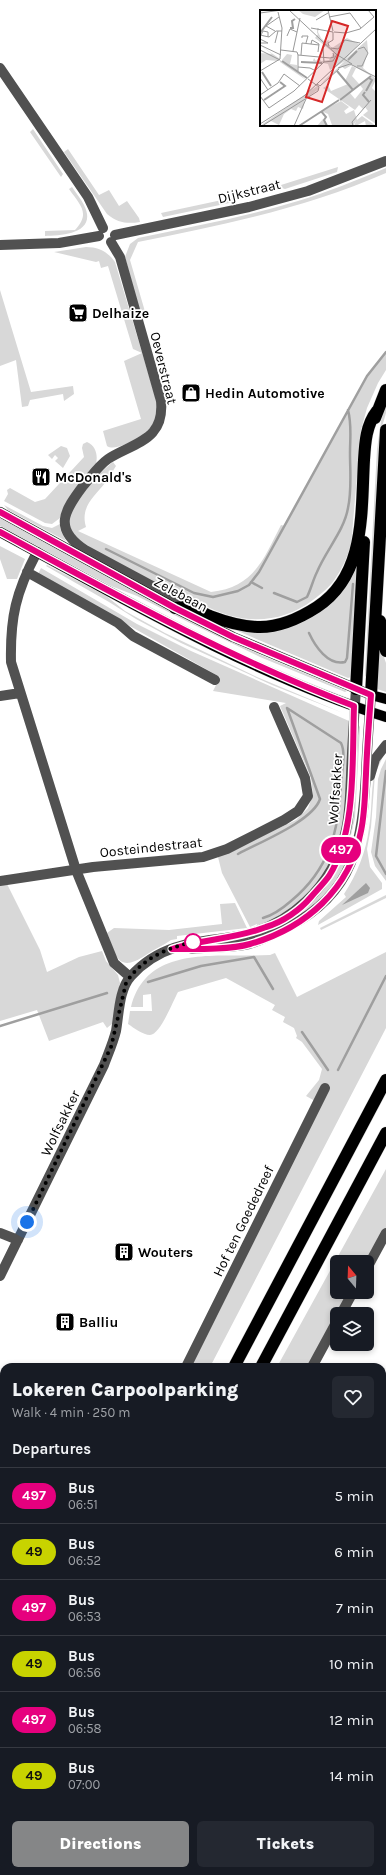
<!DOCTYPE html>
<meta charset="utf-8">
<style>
body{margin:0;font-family:Karla,sans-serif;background:#242831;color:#f1f3f6;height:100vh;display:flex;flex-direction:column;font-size:15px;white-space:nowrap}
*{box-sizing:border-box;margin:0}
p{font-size:13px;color:#9ea1a6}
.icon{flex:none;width:22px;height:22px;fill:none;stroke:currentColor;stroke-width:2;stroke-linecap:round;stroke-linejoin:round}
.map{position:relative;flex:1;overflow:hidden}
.sheet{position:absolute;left:0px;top:1363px;width:386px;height:512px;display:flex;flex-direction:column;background:#171b24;border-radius:12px 12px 0 0;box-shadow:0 2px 6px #0003}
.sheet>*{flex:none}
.badge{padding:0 8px;border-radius:13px;font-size:14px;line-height:26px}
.needle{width:26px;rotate:341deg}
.controls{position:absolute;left:330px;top:1255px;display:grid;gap:8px}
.controls a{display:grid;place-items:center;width:44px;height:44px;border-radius:6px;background:#171b24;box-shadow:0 2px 6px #0003;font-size:20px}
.you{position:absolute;width:20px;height:20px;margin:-10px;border:3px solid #fff;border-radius:50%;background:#1a73e8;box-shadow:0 0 0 6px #1a73e833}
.map>.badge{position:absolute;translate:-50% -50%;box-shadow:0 0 0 2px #fff}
h2{padding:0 12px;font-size:15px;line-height:36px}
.round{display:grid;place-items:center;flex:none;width:42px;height:42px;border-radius:6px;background:#242831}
.summary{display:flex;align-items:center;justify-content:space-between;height:68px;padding:0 12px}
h1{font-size:19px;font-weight:800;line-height:30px}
.primary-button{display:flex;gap:8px;margin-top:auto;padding:8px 12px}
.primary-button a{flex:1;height:46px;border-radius:6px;background:#858687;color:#fff;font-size:16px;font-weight:800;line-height:46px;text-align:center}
.primary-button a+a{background:#242831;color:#f1f3f6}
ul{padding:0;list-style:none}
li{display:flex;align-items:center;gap:12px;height:56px;padding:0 12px;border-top:1px solid #363941}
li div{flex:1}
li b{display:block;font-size:15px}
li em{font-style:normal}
li .badge{min-width:44px;font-weight:700;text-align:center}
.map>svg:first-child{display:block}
.green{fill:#d8d8d8}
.water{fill:#9f9f9f}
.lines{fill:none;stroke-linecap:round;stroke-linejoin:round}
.stream{stroke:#9f9f9f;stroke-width:2.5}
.major-casing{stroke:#dbdbdb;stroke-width:11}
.highway-casing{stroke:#dbdbdb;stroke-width:13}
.minor{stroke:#515151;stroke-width:10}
.major{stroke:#000;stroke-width:10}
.highway{stroke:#000;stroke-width:12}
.rail{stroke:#000;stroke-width:2.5;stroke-dasharray:6 2 1 2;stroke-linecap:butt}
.line-casing{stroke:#fff;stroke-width:9}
.line{stroke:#e6007e;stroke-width:6}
.walk{stroke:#000;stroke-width:4;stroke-dasharray:0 7.2}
.stop-dot{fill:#fff;stroke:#e6007e;stroke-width:2}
.labels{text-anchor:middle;stroke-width:3.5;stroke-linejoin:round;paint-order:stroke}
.street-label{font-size:14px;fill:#000;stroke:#fff}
.poi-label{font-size:14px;font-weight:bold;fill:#000;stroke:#fff;text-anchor:start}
.inset-river{fill:none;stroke:#9f9f9f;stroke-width:2}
.inset-road{fill:none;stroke:#999;stroke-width:1}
.view{fill:#d62828;fill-opacity:0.15;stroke:#d62828;stroke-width:2}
.inset-edge{fill:none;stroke:#000;stroke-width:2}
</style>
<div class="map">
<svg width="386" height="1875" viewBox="0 0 386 1875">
<rect width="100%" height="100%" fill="#fff"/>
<!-- green -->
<path class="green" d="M33 129 63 174 61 177 30 132Z
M68 149 99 195 109 190 119 206 127 201 139 218 140 222C127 224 118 223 107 214L64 152Z
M338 167 337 172 285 189 282 188 281 185Z
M386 168V173C306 208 223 225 138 242L130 260 146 315 141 316 125 257 130 244 138 238C191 227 246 217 298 201 328 192 357 180 386 168Z
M72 187C76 193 81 199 84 205 98 233 63 236 45 236V231L75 230C91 213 80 205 69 189Z
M236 197 234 202 163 217 161 213Z
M86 247C99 247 108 252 115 262L155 396C157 406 158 414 153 424 147 434 117 453 107 446L103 431 141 419 124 361 142 353 133 349 108 266 101 268 99 261 96 262 54 252Z
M0 290 31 392 73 386 74 394 64 401 63 394 30 400 28 406 22 407 16 360 0 366Z
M386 352V370L378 383 367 408 361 430 351 546C347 557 342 569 335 579 330 587 321 594 313 600 279 626 238 624 202 604L197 605 82 544C77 539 72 534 70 526 65 504 98 474 113 462L116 466C112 472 109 478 105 483 94 497 80 507 86 527L78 531 211 592C254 588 264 558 281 525L285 526 367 376Z
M386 403V413L382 427 367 677 365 676V671L377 449 381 421Z
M87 442C96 446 98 455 96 464L66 502 60 518 52 524 45 523 4 501 8 494 7 490 10 488 35 502 45 499 84 457 82 448 83 444Z
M61 446 67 448 70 456 63 468 55 461 58 458 55 455 52 459 48 455Z
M4 505 43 526 52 528 60 524 61 531 66 541 8 510Z
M0 518 193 623 261 655 347 691 345 692 260 657 188 622 137 596 111 586 0 526Z
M0 546 25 559 17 579H7L0 559Z
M358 561 351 677 348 678 233 629 317 614 332 602Z
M47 565 105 595 125 611 165 633 257 677 343 713 272 685 181 643 136 619 109 602 46 566Z
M41 568 137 624 191 651 349 721 350 728 345 812 337 850 317 885 285 914 258 927 257 924 250 927 222 873 218 857 296 820 308 808 313 795 311 778 280 706 286 703 213 691 220 677 38 574Z
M378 639 386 663V692L374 688Z
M358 724 360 727 355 818 343 869 341 874 323 899 301 914 323 890 336 870Z
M386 750 375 774 371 827 367 849 370 867 382 883V889L318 925 319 921 346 897 344 894C357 874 366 852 369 828 372 810 371 792 374 775L376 767Z
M386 759V881L375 866 371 852 376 817 378 779 381 769Z
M7 884 40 950 47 972 79 957 102 951 106 961 118 975 120 983 113 1023 107 1028 103 1022 49 1041 37 1010 0 1021V886Z
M386 895V898L321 930 320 928Z
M235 903 247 928 177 936V939L171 940C163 946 154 949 146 955 119 973 116 958 107 933L114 928 169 930 222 924 220 904Z
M386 952V1028L210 1367H189L330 1086 326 1085 317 1102 306 1096 319 1080 322 1069 302 1042 296 1038 297 1036 294 1028 283 1022 285 1017 272 1010 275 1005 226 978 178 992C173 1001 160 1035 150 1035 143 1035 134 1028 128 1024L130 1011H152L151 994 143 995V1007H131C147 943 218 958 270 955L275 953 297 997Z
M386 1169V1228L367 1262H337V1292H351L310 1367H277Z
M386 1470V1575L382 1574V1475Z
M4 1717V1758L0 1765V1724Z
M4 1855V1871H33L30 1875H0V1862Z"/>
<!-- water -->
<path class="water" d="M366 883 370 888 368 893 342 905Z"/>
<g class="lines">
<!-- stream -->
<path class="stream" d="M106 549 194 593 213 597 238 591 249 585 259 572 269 554 367 376 386 352
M251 582 262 588
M274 593 297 602 307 597C311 589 313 580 317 572 326 550 344 531 348 508 352 490 350 471 350 453 350 437 352 425 348 410
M309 633C315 646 328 666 345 662L347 658 353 584
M386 771 376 856 386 874
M238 854C260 842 313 821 320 799L287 708
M263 918C274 915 283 908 291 901 330 869 339 830 341 782 342 770 346 753 341 743L287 708
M148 982 201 966 254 957 273 989
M0 1026 107 993
M302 1032 328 1070
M338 1070 386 976"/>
<!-- major casing -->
<g class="major-casing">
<path id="major" d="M0 512 175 608 233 637 371 695 386 699
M0 532C125 600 250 673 386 717"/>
</g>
<!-- highway casing -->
<g class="highway-casing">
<path id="highway" d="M375 418 386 390
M175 608C181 608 188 606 194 608 199 610 204 614 210 616 226 622 243 627 260 627 281 627 300 618 317 607 366 575 361 512 364 460 365 443 366 425 377 411
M380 621 386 651
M356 689 364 542
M371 695 386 430
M234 1367 386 1080
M261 1367 386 1133
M0 1791 4 1784
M0 1833 4 1826"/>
</g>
<!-- minor -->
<path class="minor" d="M0 68 88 197 103 228
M115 235 249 207 308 191 386 161
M111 242 120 257 161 401C162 412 161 423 153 432 143 444 121 450 108 459 98 466 91 477 83 486 64 511 53 529 85 550L193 608
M0 245 59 243 99 236
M37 552C16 592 10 617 11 662L76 870 114 963 130 977
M27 572 118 623 133 636 215 680
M0 696 20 693
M370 776 375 759 386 745
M0 881 93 867 203 857 227 849 284 820 298 811 308 796 305 778 274 707
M192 949C210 947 231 948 249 944 263 940 276 933 288 927 355 893 362 842 366 774 367 748 369 721 371 695
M0 1233 18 1240
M367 1268 386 1233
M0 1276 104 1065C108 1054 113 1043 116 1031 119 1014 119 989 131 976 159 945 193 942 232 937 289 929 334 886 346 830 350 813 350 794 351 776 352 747 354 718 356 689
M341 1314 353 1292
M186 1367 325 1088
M312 1367 337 1321
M0 1493 4 1494
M41 1875 44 1871"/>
<!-- major -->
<use href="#major" class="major"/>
<!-- highway -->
<use href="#highway" class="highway"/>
<!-- rail -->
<path class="rail" d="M0 1476 4 1477
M382 1581 386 1582"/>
</g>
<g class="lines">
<!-- line casing -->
<g class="line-casing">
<path id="line" d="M0 512 175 608 233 637 371 695C369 721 367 747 366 774 365 793 365 812 361 831 350 889 306 928 250 944 229 950 194 949 172 949 203 939 236 939 266 927 283 922 300 910 311 897 317 890 324 883 329 876 357 832 352 756 354 706 231 659 116 595 0 532"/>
</g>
<!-- line -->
<use href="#line" class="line"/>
<!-- walk -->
<path class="walk" d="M27 1222 111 1047 126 983C141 959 167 948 193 942"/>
</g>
<!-- icons -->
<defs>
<g id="supermarket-square" transform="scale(1)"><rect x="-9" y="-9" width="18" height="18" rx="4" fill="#000" stroke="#fff"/><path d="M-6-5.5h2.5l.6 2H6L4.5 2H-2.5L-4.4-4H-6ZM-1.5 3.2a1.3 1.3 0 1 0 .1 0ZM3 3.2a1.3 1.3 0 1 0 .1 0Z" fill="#fff"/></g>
<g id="shop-square" transform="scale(1)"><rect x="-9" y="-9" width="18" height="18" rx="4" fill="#000" stroke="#fff"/><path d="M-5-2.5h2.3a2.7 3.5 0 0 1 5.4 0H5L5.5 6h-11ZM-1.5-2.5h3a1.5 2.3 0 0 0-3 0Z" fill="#fff"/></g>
<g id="restaurant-square" transform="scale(1)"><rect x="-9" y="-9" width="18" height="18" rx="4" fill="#000" stroke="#fff"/><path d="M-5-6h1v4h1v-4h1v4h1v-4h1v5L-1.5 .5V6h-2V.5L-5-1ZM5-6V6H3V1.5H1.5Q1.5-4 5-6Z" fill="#fff"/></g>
<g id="building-square" transform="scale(1)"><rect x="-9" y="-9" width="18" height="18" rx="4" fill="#000" stroke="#fff"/><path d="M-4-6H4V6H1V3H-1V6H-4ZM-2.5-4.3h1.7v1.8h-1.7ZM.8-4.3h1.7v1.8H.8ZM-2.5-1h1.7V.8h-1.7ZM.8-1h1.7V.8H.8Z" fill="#fff"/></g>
</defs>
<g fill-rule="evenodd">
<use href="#supermarket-square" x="78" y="313"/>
<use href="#shop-square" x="191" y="393"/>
<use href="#restaurant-square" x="41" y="477"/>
<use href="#building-square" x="124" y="1252"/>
<use href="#building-square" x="65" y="1322"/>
</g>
<!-- markers -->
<circle class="stop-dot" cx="193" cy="942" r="8"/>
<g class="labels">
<!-- street labels -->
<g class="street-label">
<text transform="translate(249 191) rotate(-14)" y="5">Dijkstraat</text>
<text transform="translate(164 368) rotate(76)" y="5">Oeverstraat</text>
<text transform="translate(181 594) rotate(28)" y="5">Zelebaan</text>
<text transform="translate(335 789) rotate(-86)" y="5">Wolfsakker</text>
<text transform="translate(151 847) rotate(-6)" y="5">Oosteindestraat</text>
<text transform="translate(60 1123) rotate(-64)" y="5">Wolfsakker</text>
<text transform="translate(243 1221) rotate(-64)" y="5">Hof ten Goededreef</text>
</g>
<!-- poi labels -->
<g class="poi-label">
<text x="92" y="318">Delhaize</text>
<text x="205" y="398">Hedin Automotive</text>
<text x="55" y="482">McDonald's</text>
<text x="138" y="1257">Wouters</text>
<text x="79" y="1327">Balliu</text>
</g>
</g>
<!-- overview -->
<g transform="translate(260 10)">
<rect width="116" height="116" fill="#fff"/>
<path d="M38 0H65L55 7 43 4ZM57 18H59L58 22 61 28 65 32 69 30 68 34 72 38 87 28 99 34 86 49 107 30 108 41 103 58 116 69 112 78 116 82V114L103 105 108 101 105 97 103 99 99 95 95 100 63 78 68 75 71 81 88 74 85 71 92 56 96 58 92 66 100 75 90 83 95 89 103 79 100 75 111 66 92 55 85 59 82 57 59 75 85 51 70 60 68 54 53 51 54 48 56 51 59 47 61 51 69 50 74 43 55 28 58 24 53 19 57 23ZM0 35 20 49 19 51 6 50 0 54V43L12 44ZM27 44 32 45 30 54 37 55 38 62 46 70 20 52V50L25 53 22 50ZM57 76 59 79 45 89 43 99 38 97 36 101 31 99 24 104 19 115 11 111 0 116ZM81 91 89 97 84 101 86 104 94 100 97 110 102 106 116 116H106L105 111 96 116H94L96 111 93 116H57L63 109 67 116 72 115 68 104 61 101Z" fill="#d8d8d8"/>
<path class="inset-river" d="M30 18H33L32 11 35 9M0 23 12 7M88 50 97 41M22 51 47 68M41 52 62 53M77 61 93 80M2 62 11 76M106 81 112 70 109 68M105 82 103 85 109 92M4 90 25 76 20 72M80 90 111 66M61 101 66 107 64 110 67 116H73M39 116 79 90"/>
<path class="inset-road" d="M29 0 76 44 92 54M68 0 73 21M0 3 22 0M69 7 90 3 101 18M56 10 68 3M51 18 73 22M15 21 6 16 19 7M74 22 86 23 100 19 114 7 108 0M0 25 9 27 16 21H22M1 25 3 21 8 22V27M27 26 30 19 37 22M42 28V26H48L46 33M0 29 8 33H0M15 33 18 21M51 34 52 30 59 34 58 42M0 35 21 45M69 36 68 33 73 30V22M71 38 78 39 85 30 100 33M0 40 20 50M21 40 37 42 38 45M33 41 40 8M38 45 70 48 74 47 73 43M38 45V61M41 45 42 33 59 35M64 52 63 38 66 34M97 56H102L108 43 104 37 98 39M38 57 50 58 56 61M78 58 90 54 116 67M0 61 20 49 22 18 18 2M0 68 8 80M57 74 60 76 79 59M0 85 18 73 24 64 40 76M0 86 9 98 34 81 64 52 73 51 77 44M0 114 44 86 116 19M2 116 58 81 59 77 48 69M34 116 46 89M93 116 92 112 111 90"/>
<path class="view" d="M72 11 88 16 62 92 46 87Z"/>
<rect width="116" height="116" class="inset-edge"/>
</g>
</svg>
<div class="controls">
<a><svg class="needle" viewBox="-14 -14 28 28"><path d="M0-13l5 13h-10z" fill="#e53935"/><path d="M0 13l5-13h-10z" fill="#9ea1a6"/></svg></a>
<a><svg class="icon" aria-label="layers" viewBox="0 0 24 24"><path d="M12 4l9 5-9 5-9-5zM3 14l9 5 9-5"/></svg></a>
</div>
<div class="you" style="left:27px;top:1222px"></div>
<b class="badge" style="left:341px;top:850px;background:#e6007e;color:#fff">497</b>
<section class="sheet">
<div class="summary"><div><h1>Lokeren Carpoolparking</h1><p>Walk · 4 min · 250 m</p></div><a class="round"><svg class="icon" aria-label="heart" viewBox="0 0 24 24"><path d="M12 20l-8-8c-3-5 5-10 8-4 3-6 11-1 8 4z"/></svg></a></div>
<h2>Departures</h2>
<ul>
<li><span class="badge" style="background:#e6007e;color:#fff">497</span><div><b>Bus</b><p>06:51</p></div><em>5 min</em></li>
<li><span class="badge" style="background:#c8d300;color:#111">49</span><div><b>Bus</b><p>06:52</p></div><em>6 min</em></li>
<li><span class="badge" style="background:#e6007e;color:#fff">497</span><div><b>Bus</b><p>06:53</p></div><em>7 min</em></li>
<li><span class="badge" style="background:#c8d300;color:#111">49</span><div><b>Bus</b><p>06:56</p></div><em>10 min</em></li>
<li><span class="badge" style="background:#e6007e;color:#fff">497</span><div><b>Bus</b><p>06:58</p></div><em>12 min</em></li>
<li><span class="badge" style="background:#c8d300;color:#111">49</span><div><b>Bus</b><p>07:00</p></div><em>14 min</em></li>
</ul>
<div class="primary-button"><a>Directions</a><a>Tickets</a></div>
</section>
</div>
